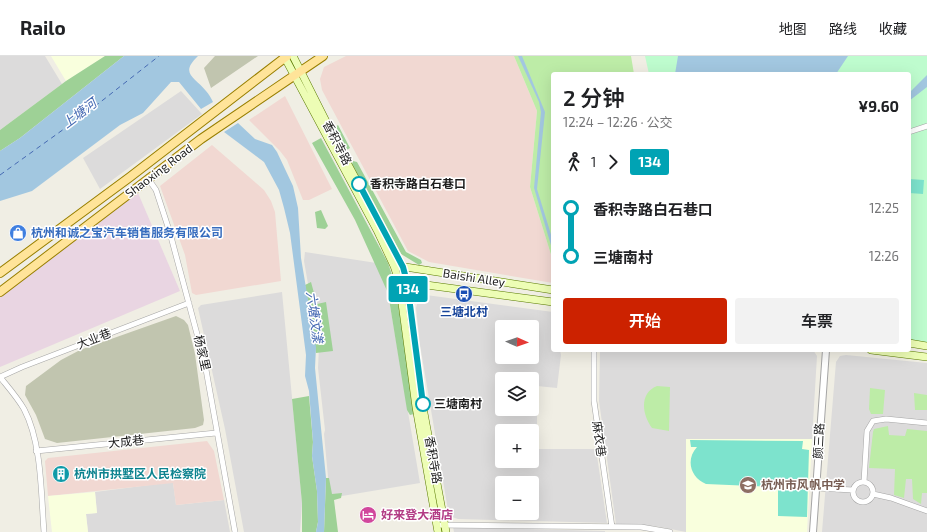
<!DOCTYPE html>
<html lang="zh">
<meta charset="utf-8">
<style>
body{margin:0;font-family:"Exo 2","Noto Sans SC",sans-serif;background:#f2f2f2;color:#202124;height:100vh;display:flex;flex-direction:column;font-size:15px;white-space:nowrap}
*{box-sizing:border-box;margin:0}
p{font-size:13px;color:#757577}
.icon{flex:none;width:22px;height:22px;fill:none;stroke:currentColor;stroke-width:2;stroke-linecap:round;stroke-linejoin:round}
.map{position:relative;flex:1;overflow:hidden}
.drawer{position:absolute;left:551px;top:16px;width:360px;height:280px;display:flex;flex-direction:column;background:#fff;border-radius:4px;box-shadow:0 4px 16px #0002}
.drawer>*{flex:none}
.badge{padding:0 8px;border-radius:3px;font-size:14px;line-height:26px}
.needle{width:26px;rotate:92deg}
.tools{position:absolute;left:495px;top:264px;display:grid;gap:8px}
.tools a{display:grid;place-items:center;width:44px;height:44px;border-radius:4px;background:#fff;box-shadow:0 4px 16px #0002;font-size:20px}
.map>.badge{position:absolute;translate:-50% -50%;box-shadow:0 0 0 2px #fff}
.legs{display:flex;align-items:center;gap:6px;height:44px;padding:0 12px;font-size:13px}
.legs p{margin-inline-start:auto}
.overview{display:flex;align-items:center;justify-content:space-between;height:68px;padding:0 12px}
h1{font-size:22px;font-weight:600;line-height:30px}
.primary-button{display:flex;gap:8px;margin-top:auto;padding:8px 12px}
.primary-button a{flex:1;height:46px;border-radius:4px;background:#c20;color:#fff;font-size:16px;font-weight:600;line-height:46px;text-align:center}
.primary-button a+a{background:#f2f2f2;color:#202124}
ul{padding:0 12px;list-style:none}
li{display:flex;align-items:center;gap:14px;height:48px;font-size:15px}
li i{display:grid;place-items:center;width:6px;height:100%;margin:0 5px;background:currentColor}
li i::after{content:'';width:10px;height:10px;margin:-5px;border:3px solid;border-radius:50%;background:#fff}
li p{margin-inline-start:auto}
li:first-child i{background:linear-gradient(#0000 50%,currentColor 0)}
li:last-child i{background:linear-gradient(currentColor 50%,#0000 0)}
header{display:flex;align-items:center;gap:24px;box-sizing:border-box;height:56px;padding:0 20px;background:#fff;border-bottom:1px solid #e0e0e0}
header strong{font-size:19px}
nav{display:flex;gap:22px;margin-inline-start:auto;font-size:14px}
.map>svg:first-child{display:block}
.residential{fill:#dcdbdb;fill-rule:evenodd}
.commercial{fill:#f1d8d2}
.industrial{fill:#e9d5e2}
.education{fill:#f9ffdd}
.construction{fill:#c1c5af}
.grass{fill:#bdeca7}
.forest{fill:#9ed196}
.park{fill:#befcce}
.pitch{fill:#7de3cd}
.water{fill:#a2c7e0}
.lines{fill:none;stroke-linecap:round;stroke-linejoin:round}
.ferry{stroke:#466ab3;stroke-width:1;stroke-dasharray:5 4;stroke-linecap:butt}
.minor-casing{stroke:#a5a5a5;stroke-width:6}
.tertiary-casing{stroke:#a5a5a5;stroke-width:8}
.secondary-casing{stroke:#597a00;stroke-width:8}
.primary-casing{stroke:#987f00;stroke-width:10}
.minor{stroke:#fff;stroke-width:5}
.tertiary{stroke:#fff;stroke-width:6}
.secondary{stroke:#edfdb5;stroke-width:7}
.primary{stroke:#ffe499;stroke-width:8}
.line-1-casing{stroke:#fff;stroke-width:9}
.line-1{stroke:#00a3b4;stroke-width:6}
.stop-1-dot{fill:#fff;stroke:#00a3b4;stroke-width:2}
.labels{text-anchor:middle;stroke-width:3;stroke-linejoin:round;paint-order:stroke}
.street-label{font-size:12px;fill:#1e1e1e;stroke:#fff}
.stop-label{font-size:12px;font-weight:bold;fill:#1e1e1e;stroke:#fff;text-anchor:start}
.shop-label{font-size:12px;font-weight:bold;fill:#366cbe;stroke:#fff;text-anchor:start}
.transit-label{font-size:12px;font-weight:bold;fill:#164399;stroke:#fff}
.culture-label{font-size:12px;font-weight:bold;fill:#0d838f;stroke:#fff;text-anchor:start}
.education-label{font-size:12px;font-weight:bold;fill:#785e54;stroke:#fff;text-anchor:start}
.hotel-label{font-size:12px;font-weight:bold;fill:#b23c85;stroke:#fff;text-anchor:start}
.water-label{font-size:13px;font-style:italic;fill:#466ab3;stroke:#fff}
</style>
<header>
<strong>Railo</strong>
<nav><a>地图</a><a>路线</a><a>收藏</a></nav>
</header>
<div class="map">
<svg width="927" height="476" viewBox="0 0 927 476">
<rect width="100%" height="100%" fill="#f0eee4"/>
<!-- residential -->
<path class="residential" d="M0 0H45L62 28 0 74Z
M181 35 202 58 100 133 83 102Z
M305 196 383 208 420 427 330 442 324 378 325 374 318 312 319 291 304 205Z
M282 236 302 447 300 476H244L225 373 198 252 201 249Z
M426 239 553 256V294H560L561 299 557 332 537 330V393H596L607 467 458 463 449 460 420 289 416 252 418 244ZM502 271H532V301H502ZM502 323H532V353H502ZM502 375H532V405H502ZM502 427H532V457H502Z
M600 294H813L817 300 812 383H686V476L655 470 616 468 599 345Z
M846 299 927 307V476H822L836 306 840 300Z
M173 426 176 449 224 444 230 476H88L86 458 97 457 95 436Z
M453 471 605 475V476H454Z"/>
<!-- commercial -->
<path class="commercial" d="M346 0H514L537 55 530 131 553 205V227L429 206 408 195 322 34 320 23 324 11Z
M285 40 332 133 309 144H303L287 104 280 95 249 64Z
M212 89 264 134 271 145 275 156 281 225 196 239 192 237 185 199 160 130Z
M207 385 214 395 224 444 176 449 173 427 48 440 45 405 48 402Z"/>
<!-- industrial -->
<path class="industrial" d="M138 137 180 235 0 311V241Z"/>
<!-- education -->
<path class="education" d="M51 0H105L66 25Z
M686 383H812L807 476H686Z
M95 436 97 457 86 458 88 476H52L48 440Z"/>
<!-- construction -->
<path class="construction" d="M215 0H258L211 32 204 12Z
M176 260 184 264 188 269 195 298 204 364 203 369 195 372 57 387 45 383 36 359 25 339 26 330 61 304 80 294Z"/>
<!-- grass -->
<path class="grass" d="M514 0H631L634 18H553V205L530 131 537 55Z
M657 330 670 331 669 375 652 372C642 359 639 337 657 330Z
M870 332 885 334 883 358H871L869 353Z
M914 337 927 339V354H915Z
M888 370 889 379 905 380 907 373 927 375V437H922L921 448 913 443 912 423H906L904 442 894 439 895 413 869 412 873 376 874 373Z"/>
<!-- forest -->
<path class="forest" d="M105 0H124L20 82 0 95V74L66 25Z
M338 69 350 92 345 95 334 72Z
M321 82 388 207 396 231 414 358 410 359 407 354 388 237 355 164 312 87Z
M353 105 357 106 406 196 421 204 422 207 419 209 401 198 352 108Z
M321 154 328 170 325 173 317 172 315 156Z
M311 226 317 248 326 246 333 295 316 297 305 229Z
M309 340 313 386 312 400 317 435 318 466 316 476H302V447L292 343Z
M326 422H329L332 438 342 437 341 442 334 444 338 476H324Z"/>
<!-- park -->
<path class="park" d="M645 0H927V290L909 287V18H649Z"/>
<!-- pitch -->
<path class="pitch" d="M909 123 924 124 923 138 909 137Z
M690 384 803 385 802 393 809 394 807 461 778 460V431L706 428C691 422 685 404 697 391H691Z"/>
<!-- water -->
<path class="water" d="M124 0H198C179 18 195 21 206 35 209 38 211 42 213 46L201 53 179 26H171L143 57 120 69 32 135 0 145V95L20 82Z
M518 0H522L545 56 537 133 553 185V196L534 132 541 56 539 46Z
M678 0H848L836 18H675Z
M927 19V31L909 45V37Z
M238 67 255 83 272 89 277 96 293 130 298 152 301 202 316 291 315 312 326 422 324 476H316L318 466 317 435 312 400 313 386 309 335 305 320 306 299 290 177 284 152 279 134 264 106 224 76Z"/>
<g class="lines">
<!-- ferry -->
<path class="ferry" d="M0 119 89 55 159 0"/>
<!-- minor casing -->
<g class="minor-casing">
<path id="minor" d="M909 76 927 70
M149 124 156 134 170 177 205 308 235 476
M594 294V345L612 471
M0 321 22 311 189 247
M0 321C8 331 17 341 24 353 42 387 41 438 44 476
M36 395 216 377
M853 436a10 10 0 1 1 20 0a10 10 0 1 1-20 0Z
M864 426 867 375 873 365 886 363 927 367
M816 432 853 434
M873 438 891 442 927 455
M437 469 641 471 670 476"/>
</g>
<!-- tertiary casing -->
<g class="tertiary-casing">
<path id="tertiary" d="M813 476 826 294"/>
</g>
<!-- secondary casing -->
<g class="secondary-casing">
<path id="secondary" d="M284 0 377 174 394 210 399 225 416 351 438 476
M293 0 345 103 403 211 407 226 421 341 446 476
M399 210 553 234
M404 226 553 246
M909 287 927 290
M871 294 927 301"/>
</g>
<!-- primary casing -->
<g class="primary-casing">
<path id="primary" d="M0 217 130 121 287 0
M0 236 201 83 323 0"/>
</g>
<!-- minor -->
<use href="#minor" class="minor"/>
<!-- tertiary -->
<use href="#tertiary" class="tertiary"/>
<!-- secondary -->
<use href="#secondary" class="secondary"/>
<!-- primary -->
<use href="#primary" class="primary"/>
</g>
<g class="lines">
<!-- line-1 casing -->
<g class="line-1-casing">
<path id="line-1" d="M359 128 403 211 407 226 423 348"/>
</g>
<!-- line-1 -->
<use href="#line-1" class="line-1"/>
</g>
<!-- icons -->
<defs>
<g id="shop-disc" transform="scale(0.9)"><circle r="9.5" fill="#3f7fe0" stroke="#fff"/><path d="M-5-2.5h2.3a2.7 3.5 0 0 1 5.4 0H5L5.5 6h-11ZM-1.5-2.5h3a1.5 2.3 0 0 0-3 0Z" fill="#fff"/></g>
<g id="bus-disc" transform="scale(0.9)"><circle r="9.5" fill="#1a4fb4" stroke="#fff"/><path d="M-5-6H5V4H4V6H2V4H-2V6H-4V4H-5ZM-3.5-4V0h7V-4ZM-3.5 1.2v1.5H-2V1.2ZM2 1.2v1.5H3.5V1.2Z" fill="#fff"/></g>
<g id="building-disc" transform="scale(0.9)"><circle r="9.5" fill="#0f9aa8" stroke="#fff"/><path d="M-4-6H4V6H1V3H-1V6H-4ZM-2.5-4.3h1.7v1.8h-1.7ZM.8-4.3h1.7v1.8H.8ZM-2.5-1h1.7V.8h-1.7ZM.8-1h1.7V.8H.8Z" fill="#fff"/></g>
<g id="school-disc" transform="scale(0.9)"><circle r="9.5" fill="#8d6e63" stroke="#fff"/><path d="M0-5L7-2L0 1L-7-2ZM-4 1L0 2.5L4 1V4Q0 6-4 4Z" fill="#fff"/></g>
<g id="hotel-disc" transform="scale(0.9)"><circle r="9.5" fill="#d1479c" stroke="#fff"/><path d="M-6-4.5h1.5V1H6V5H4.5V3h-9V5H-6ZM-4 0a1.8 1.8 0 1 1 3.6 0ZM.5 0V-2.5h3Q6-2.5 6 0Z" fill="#fff"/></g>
</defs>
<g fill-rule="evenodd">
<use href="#shop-disc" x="18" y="177"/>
<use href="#bus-disc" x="464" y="238"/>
<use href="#building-disc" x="61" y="418"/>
<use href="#school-disc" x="748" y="429"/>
<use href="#hotel-disc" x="368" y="459"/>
</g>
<!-- markers -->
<g class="stop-1-dot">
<circle cx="359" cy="128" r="7"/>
<circle cx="423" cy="348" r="7"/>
</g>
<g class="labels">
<!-- street labels -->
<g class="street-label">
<text transform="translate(337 87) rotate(63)" y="4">香积寺路</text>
<text transform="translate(159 115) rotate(-37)" y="4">Shaoxing Road</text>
<text transform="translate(474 222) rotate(9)" y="4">Baishi Alley</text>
<text transform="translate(94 283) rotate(-21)" y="4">大业巷</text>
<text transform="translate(202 297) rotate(77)" y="4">杨家里</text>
<text transform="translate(599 383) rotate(82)" y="4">麻衣巷</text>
<text transform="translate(819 385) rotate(-87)" y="4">颜三路</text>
<text transform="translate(126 386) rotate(-6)" y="4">大成巷</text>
<text transform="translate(433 404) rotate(80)" y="4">香积寺路</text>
</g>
<!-- stop labels -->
<g class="stop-label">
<text x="370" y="132">香积寺路白石巷口</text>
<text x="434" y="352">三塘南村</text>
</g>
<!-- shop labels -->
<g class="shop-label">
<text x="31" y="181">杭州和诚之宝汽车销售服务有限公司</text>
</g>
<!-- transit labels -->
<g class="transit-label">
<text x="464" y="260">三塘北村</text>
</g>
<!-- culture labels -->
<g class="culture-label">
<text x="74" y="422">杭州市拱墅区人民检察院</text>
</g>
<!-- education labels -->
<g class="education-label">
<text x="761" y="433">杭州市风帆中学</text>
</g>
<!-- hotel labels -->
<g class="hotel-label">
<text x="381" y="463">好来登大酒店</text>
</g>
<!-- water labels -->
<g class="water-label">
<text transform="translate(79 57) rotate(-37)" y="5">上塘河</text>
<text transform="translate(315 261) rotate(82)" y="5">六塘汶漾</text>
</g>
</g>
</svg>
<div class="tools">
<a><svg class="needle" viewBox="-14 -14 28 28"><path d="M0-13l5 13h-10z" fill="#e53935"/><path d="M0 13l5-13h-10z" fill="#757577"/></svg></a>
<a><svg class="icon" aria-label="layers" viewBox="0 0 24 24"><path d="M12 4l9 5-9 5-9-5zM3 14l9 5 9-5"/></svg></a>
<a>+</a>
<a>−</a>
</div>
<b class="badge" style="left:408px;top:233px;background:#00a3b4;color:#fff">134</b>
<section class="drawer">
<div class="overview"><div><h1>2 分钟</h1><p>12:24 – 12:26 · 公交</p></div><b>¥9.60</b></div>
<div class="legs"><svg class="icon" aria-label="walk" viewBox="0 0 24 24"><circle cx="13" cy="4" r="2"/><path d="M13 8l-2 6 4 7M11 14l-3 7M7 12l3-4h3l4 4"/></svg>1<svg class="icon" aria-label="forward" viewBox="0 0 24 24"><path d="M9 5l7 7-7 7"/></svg><b class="badge" style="background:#00a3b4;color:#fff">134</b></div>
<ul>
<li><i style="color:#00a3b4"></i><b>香积寺路白石巷口</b><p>12:25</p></li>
<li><i style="color:#00a3b4"></i><b>三塘南村</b><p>12:26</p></li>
</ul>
<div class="primary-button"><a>开始</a><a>车票</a></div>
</section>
</div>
